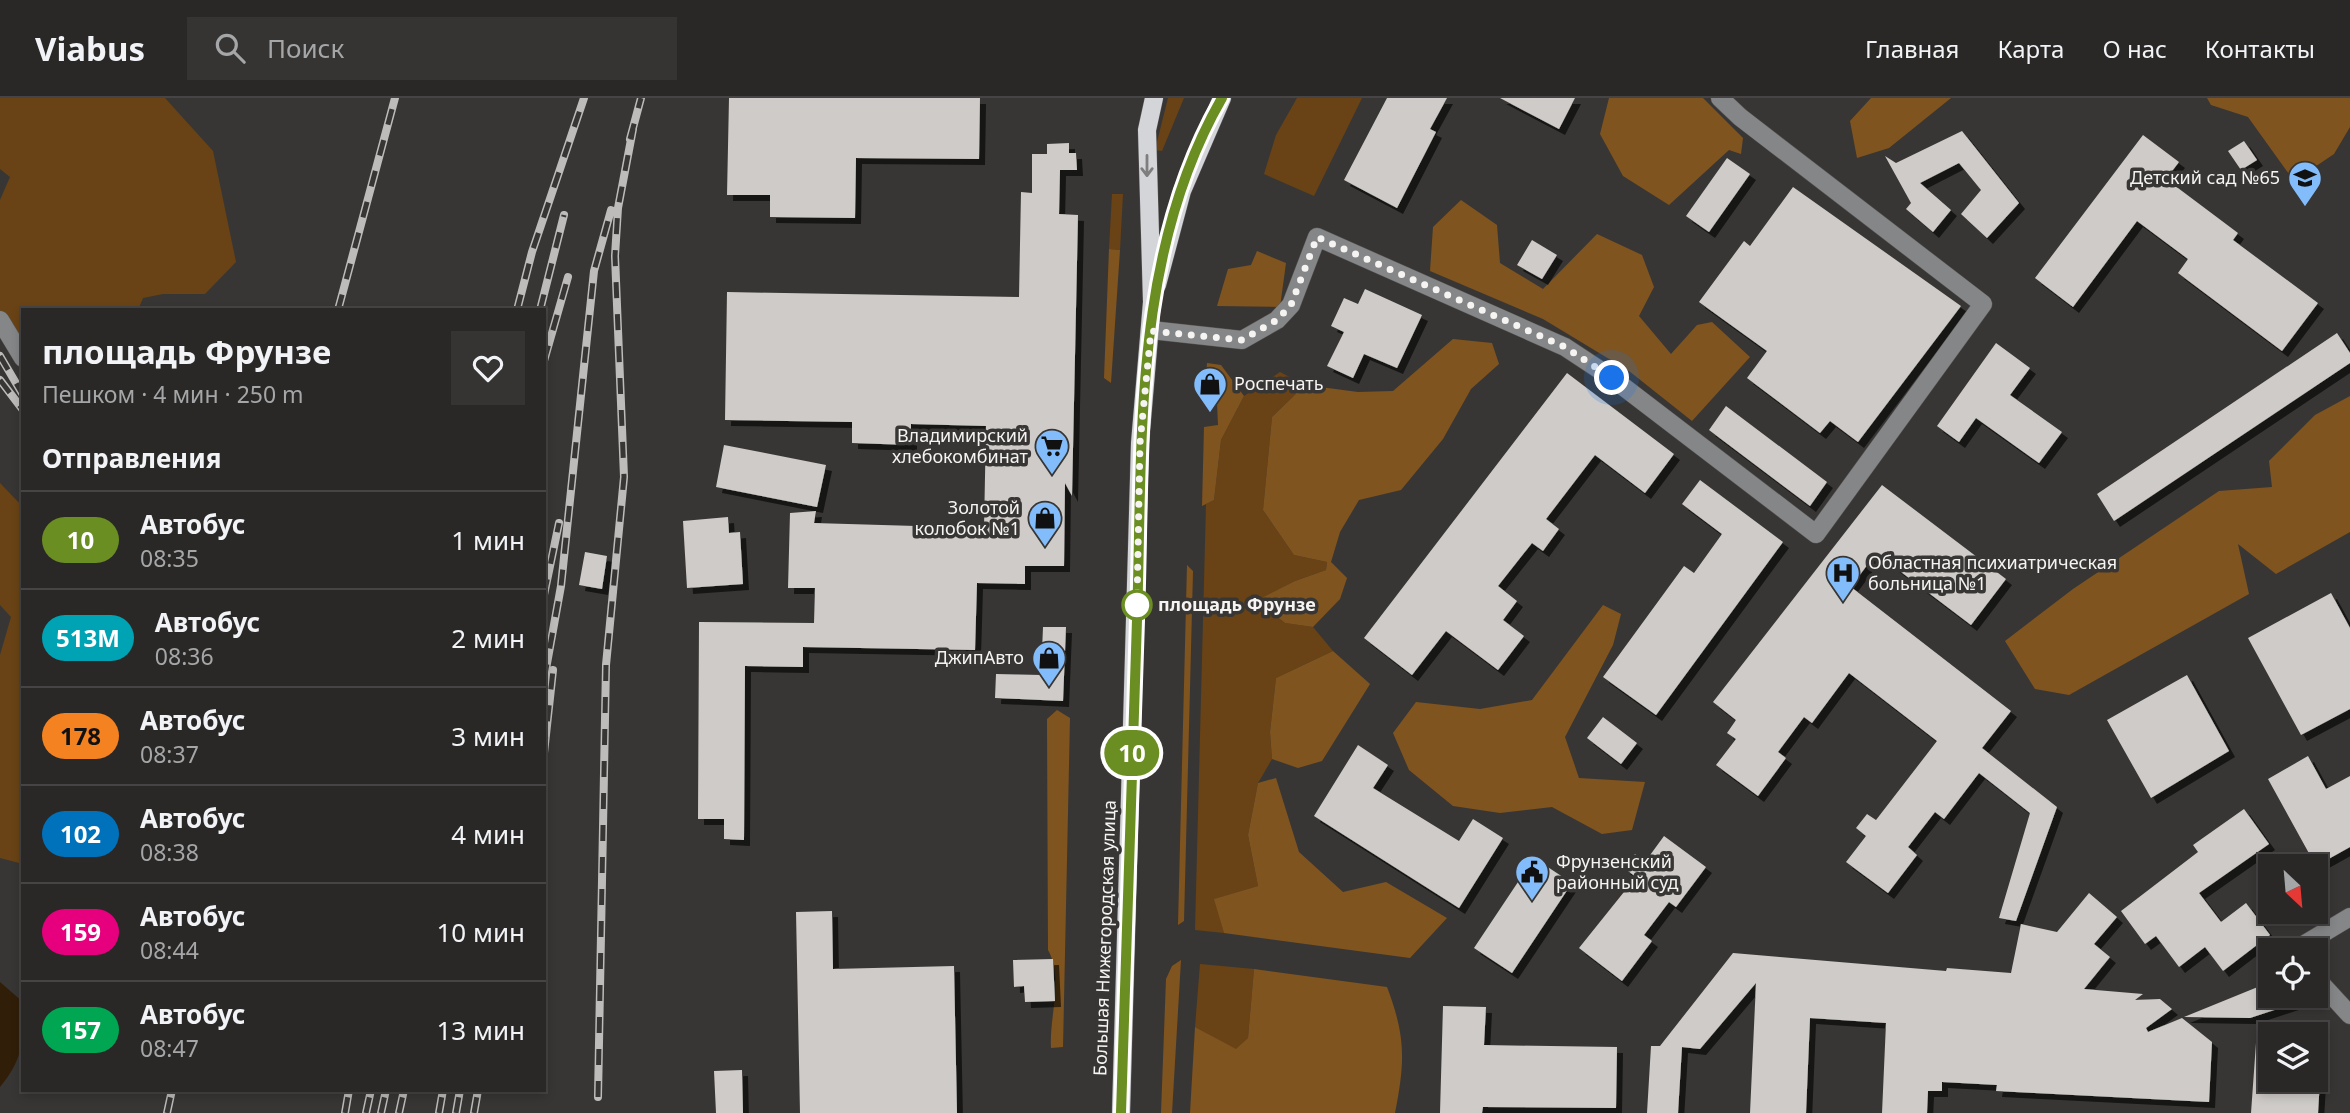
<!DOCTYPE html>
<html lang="ru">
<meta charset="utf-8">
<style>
body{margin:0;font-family:"Noto Sans",sans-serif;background:#363433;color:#f1f3f6;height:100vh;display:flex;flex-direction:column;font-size:26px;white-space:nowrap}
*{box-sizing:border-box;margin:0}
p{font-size:23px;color:#a5a6a7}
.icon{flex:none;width:38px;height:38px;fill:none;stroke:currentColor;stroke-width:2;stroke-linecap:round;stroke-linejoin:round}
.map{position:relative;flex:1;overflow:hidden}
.side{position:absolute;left:21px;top:210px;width:525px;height:784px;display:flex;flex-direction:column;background:#2a2827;border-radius:0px;box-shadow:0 4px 10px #0003,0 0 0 2px #464444}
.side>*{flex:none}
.badge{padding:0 14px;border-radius:23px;font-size:24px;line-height:46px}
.needle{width:46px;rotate:154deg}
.buttons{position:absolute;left:2258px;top:756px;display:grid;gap:14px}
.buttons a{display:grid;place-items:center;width:70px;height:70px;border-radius:0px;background:#2a2827;box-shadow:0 4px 10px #0003,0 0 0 2px #464444;font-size:35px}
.you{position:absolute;width:35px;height:35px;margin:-18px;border:5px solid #fff;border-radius:50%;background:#1a73e8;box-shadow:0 0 0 10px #1a73e833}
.map>.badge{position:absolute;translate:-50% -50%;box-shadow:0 0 0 4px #fff}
h2{padding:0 21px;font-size:26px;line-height:63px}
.round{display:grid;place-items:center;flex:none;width:74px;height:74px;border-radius:0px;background:#363433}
.headline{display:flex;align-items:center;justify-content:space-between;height:119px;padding:0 21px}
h1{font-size:33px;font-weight:700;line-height:52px}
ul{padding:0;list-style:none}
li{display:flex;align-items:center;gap:21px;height:98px;padding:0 21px;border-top:2px solid #464444}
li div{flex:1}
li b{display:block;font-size:26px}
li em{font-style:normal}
li .badge{min-width:77px;font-weight:700;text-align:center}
header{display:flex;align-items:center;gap:42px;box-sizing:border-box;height:98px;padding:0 35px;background:#2a2827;border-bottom:2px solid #464444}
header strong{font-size:33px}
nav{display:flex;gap:38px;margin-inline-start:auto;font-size:24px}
.search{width:490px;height:63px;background:#363433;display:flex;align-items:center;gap:18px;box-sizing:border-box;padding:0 24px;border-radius:0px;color:#a5a6a7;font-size:26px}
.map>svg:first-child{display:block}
.green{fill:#694315}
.forest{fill:#80541f}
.water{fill:#311e08}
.building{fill:#cecbc8;filter:url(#shadow)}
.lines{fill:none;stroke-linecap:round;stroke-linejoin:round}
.minor-casing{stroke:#565453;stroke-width:19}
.major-casing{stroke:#565453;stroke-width:19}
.minor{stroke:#858687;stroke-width:18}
.major{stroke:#d3d5d8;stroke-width:18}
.rail-casing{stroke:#bebcbb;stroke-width:8}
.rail{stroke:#383634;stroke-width:5;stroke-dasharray:16;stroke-linecap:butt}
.oneway{stroke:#7e7e7e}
.line-casing{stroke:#fff;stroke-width:16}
.line{stroke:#6b8e23;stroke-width:10}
.walk{stroke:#f6f4f3;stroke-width:7;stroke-dasharray:0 12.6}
.stop-dot{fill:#fff;stroke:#6b8e23;stroke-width:3.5}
.labels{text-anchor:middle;stroke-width:7;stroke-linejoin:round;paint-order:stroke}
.poi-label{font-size:18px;fill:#f6f4f3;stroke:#383634;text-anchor:end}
.stop-label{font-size:18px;font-weight:bold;fill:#f6f4f3;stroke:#383634;text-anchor:start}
.street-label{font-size:18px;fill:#f6f4f3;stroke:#383634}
</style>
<header>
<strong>Viabus</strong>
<div class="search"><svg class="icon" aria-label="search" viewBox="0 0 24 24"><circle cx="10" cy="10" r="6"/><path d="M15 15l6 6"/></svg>Поиск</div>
<nav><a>Главная</a><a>Карта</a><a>О нас</a><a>Контакты</a></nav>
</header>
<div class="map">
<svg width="2350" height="1015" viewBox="0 0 2350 1015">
<defs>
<filter id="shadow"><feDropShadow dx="6" dy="6" stdDeviation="0" flood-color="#0009"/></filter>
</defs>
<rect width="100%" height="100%" fill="#383634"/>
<!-- green -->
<path class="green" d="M0 0H165L213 53 236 164 205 196H163L143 200 138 212H23V254L0 220V102L10 79 0 71Z
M1168 0H1184L1162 53 1155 52Z
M1297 0H1362L1314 98 1264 76 1276 37Z
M1112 96H1123L1120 152 1109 151Z
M1280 274 1305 287 1272 319 1263 412 1294 457 1327 464 1326 472 1295 483 1256 504 1285 525 1313 529 1333 553 1276 580 1270 634 1272 661 1258 685 1248 737 1258 788 1215 801 1224 835 1195 832 1206 406 1214 402 1221 342 1244 298Z
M0 385 23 409V766L0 760V557L11 519 0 507Z
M1200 866 1254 871 1248 940 1236 952 1195 929Z"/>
<!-- forest -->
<path class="forest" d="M1609 0H1703L1743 40 1741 56 1729 52 1669 107 1623 78 1600 36Z
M1871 0H1951L1889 50 1857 60 1850 23Z
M2207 0H2350V29L2334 56 2294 83 2248 19 2211 7Z
M1461 102 1497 127 1500 165 1543 191 1597 136 1642 157 1654 189 1639 218 1671 256 1697 227 1712 224 1750 259 1692 323 1629 273 1543 221 1430 173 1433 129Z
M1109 151 1120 152 1111 285 1104 280Z
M1257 153 1286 165 1280 209 1217 208 1228 171 1251 167Z
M1453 241 1492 245 1499 266 1471 291 1443 341 1401 392 1359 402 1340 434 1331 464 1347 480 1340 501 1313 529 1285 525 1256 503 1295 483 1326 472 1327 464 1294 457 1263 412 1272 319 1305 287 1358 294 1393 293Z
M1207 265 1221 267 1244 298 1221 342 1214 402 1202 408 1204 329 1218 327 1217 305H1204Z
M2350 298V434L2276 476 2238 446 2249 496 2069 597 2035 591 2005 543 2073 491 2219 393 2272 389 2269 363 2315 317Z
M1187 467 1193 473 1184 823 1178 827Z
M1603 507 1621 516 1613 547 1565 639 1579 680 1645 684 1632 732 1602 736 1552 709 1500 715 1453 708 1409 672 1393 635 1416 604 1480 611 1532 602Z
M1333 553 1370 586 1322 663 1298 670 1272 661 1270 634 1276 580Z
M1057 612 1070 620 1063 949 1051 950C1049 919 1064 880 1048 852L1047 621Z
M1276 680 1299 754 1343 794 1386 784 1447 820 1410 860 1224 835 1214 801 1258 788 1248 737 1258 685Z
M1181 862 1172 1015H1161L1166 881 1172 868Z
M1254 871 1387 889C1406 939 1405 964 1395 1015H1190L1195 929 1236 951 1248 940Z"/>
<!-- water -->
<path class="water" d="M0 884 23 904C23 941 25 959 0 989Z"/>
<!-- building -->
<path class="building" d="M729 0H980L979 61 856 60 855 120 770 119V97H727Z
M1387 0H1447L1430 31 1436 34 1397 110 1344 82Z
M1500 0H1575L1559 31Z
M1962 33 2019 105 1987 140 1961 116 1981 92 1959 65 1920 85 1951 112 1933 134 1906 111 1911 105 1885 58 1896 65Z
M2143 37 2179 64 2166 81 2238 135 2233 142 2318 205 2282 253 2178 175 2188 161 2137 123 2073 209 2035 180Z
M2244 43 2257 62 2241 72 2228 53Z
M1069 45V55H1076L1077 72H1060L1059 116 1078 117 1072 398 1065 385 1064 468H1025V486L977 485 975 552 803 549V569L745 568 744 742 724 741V721H698L699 524 814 525 815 490H788L790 415 816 413 814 425 984 430 986 328 911 326V347L852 345V324L725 322 727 194 1019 199 1021 94 1032 95V56H1047V46Z
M1727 60 1750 76 1709 134 1686 118Z
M1793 89 1961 208 1858 344 1830 323 1820 335 1747 280 1767 253 1699 204 1744 143 1750 148Z
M1532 142 1557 157 1542 181 1517 167Z
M1365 191 1422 217 1397 270 1364 256 1353 280 1327 268 1344 234 1331 228 1344 200 1358 206Z
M2337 235 2350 255V265L2114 423 2097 396Z
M1996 245 2030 270 2010 297 2062 334 2039 365 1976 320 1959 344 1937 328Z
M1567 275 1674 356 1645 395 1595 357 1546 421 1559 431 1543 453 1532 445 1498 488 1517 503 1503 522 1524 538 1498 572 1446 533 1412 577 1364 540Z
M1726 308 1827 384 1810 408 1709 332Z
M724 347 826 367 817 409 716 389Z
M1700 382 1783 444 1656 617 1603 579 1684 468 1694 475 1722 436 1682 406Z
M1882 387 2006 481 1971 527 1876 455 1851 489 2011 613 1982 650 2057 709 2016 823 1999 820 2030 715 1979 675 1944 721 1935 714 1908 749 1917 757 1888 795 1846 764 1866 738 1856 730 1867 716 1876 722 1937 643 1849 575 1812 625 1804 619 1778 654 1786 660 1758 698 1716 667 1736 641 1727 635 1736 622 1713 604Z
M728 419 729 435 740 434 743 486 687 490 683 423Z
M585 454 607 458 602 491 579 487Z
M2331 495 2350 530V611L2301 637 2248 540Z
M1043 529H1066L1063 603 995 600 996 576 1041 577Z
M2187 577 2229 653 2151 700 2107 622Z
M1603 619 1637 645 1621 666 1587 640Z
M1358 647 1388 667 1373 690 1459 743 1473 721 1503 740 1459 810 1314 718Z
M2308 658 2326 691 2350 678V749L2316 768 2268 681Z
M2244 711 2269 746 2199 795 2221 824 2246 805 2270 837 2223 873 2205 849 2179 869 2156 838 2145 846 2121 813 2198 754 2193 747Z
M1664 738 1706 769 1676 809 1669 804 1644 837 1652 843 1622 883 1579 850 1636 779 1624 770 1635 756 1645 764Z
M1534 760 1572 785 1512 875 1474 850Z
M2089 795 2117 819 2094 846 2110 859 2084 891 2143 896 2135 902 2160 901 2172 911 2146 930 2148 934 2182 920 2212 944 2209 1004 1996 993 1997 987 1942 984V993H1928L1927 1015H1882L1886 925 1810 920 1806 1015H1750L1756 885 1700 951 1682 949 1678 1015H1647L1651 948H1660L1733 855 1946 873 1947 870 2011 875 2021 826 2057 834Z
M832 813 833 871 954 868 957 1015H800L796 814Z
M1053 861 1055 903 1025 904 1024 888 1014 889 1013 862Z
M2270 884V898H2308V901L2250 920 2184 919Z
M1443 908 1486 909 1484 947 1617 949 1616 1010 1483 1009 1482 1015H1440Z
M2256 945 2270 946V982H2320L2318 1015H2251Z
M742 972 743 1015H716L714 973Z"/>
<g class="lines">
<!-- minor casing -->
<g class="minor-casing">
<path id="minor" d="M0 222 23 260
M1151 232 1242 242 1277 222 1291 207 1317 139 1565 249 1612 280 1816 436 1983 206 1740 19 1720 0
M2295 852 2350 819
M2315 879 2350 917"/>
</g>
<!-- major casing -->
<g class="major-casing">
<path id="major" d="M1157 187 1182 93 1222 0
M1121 1015 1140 345 1152 204 1147 32 1154 0"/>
</g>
<!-- minor -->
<use href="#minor" class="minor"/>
<!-- major -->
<use href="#major" class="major"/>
<!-- rail casing -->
<g class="rail-casing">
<path id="rail" d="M630 41 641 0
M338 212 395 0
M517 212 532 154 584 0
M540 212 564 117
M0 258 23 297
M544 263 568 179
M0 282 23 312
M544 497 559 425
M544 582 561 488 594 173 611 112
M544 655 553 572
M598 999 606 567 624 379 615 158 618 110 633 31
M167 1015 172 992
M345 1015 349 992
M366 1015 371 992
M381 1015 386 992
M399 1015 404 992
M439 1015 443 992
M456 1015 460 992
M474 1015 478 992"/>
</g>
<!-- rail -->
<use href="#rail" class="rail"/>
</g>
<!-- one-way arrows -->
<defs><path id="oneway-shaft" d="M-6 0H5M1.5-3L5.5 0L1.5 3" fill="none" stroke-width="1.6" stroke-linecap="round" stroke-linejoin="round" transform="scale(1.75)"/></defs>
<use class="oneway" href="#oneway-shaft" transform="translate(1147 68) rotate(90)"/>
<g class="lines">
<!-- line casing -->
<g class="line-casing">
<path id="line" d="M1121 1015C1125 851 1131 687 1137 522 1143 347 1131 158 1222 0"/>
</g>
<!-- line -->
<use href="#line" class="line"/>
<!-- walk -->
<path class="walk" d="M1137 507 1140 345 1151 233 1242 242 1277 222 1291 207 1317 139 1565 249 1612 280"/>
</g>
<!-- icons -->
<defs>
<g id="school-pin" transform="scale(1.75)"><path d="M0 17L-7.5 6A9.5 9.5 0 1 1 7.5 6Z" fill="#83bcfb" stroke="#383634"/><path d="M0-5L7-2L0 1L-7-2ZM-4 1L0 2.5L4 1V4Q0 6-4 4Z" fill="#111"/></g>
<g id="shop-pin" transform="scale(1.75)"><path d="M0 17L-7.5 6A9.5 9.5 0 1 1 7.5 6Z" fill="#83bcfb" stroke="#383634"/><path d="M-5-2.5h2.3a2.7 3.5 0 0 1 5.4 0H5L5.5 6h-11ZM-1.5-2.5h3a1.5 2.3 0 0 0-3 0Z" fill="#111"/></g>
<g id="supermarket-pin" transform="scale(1.75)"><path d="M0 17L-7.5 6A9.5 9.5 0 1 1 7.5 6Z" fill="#83bcfb" stroke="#383634"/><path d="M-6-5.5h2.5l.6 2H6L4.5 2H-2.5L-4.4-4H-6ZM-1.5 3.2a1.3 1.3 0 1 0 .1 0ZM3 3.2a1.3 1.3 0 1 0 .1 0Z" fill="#111"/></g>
<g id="hospital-pin" transform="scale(1.75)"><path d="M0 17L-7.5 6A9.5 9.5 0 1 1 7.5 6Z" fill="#83bcfb" stroke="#383634"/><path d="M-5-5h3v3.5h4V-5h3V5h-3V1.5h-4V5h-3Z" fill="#111"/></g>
<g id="civic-pin" transform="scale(1.75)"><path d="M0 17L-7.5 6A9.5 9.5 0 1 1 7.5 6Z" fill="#83bcfb" stroke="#383634"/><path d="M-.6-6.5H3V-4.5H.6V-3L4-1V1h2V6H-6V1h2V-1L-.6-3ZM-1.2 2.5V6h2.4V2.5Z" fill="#111"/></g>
</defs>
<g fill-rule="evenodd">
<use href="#school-pin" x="2305" y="80"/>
<use href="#shop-pin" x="1210" y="286"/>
<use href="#supermarket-pin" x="1052" y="348"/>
<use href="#shop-pin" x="1045" y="420"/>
<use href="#hospital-pin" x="1843" y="475"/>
<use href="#shop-pin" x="1049" y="560"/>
<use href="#civic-pin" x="1532" y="774"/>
</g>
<!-- markers -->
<circle class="stop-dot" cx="1137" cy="507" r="14"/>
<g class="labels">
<!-- poi labels -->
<g class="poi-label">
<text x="2280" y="86">Детский сад №65</text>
<text x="1234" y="292" text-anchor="start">Роспечать</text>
<text x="1028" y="344">Владимирский<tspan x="1028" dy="21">хлебокомбинат</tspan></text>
<text x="1020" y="416">Золотой<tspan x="1020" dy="21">колобок №1</tspan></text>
<text x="1868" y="471" text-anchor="start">Областная психиатрическая<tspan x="1868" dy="21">больница №1</tspan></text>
<text x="1024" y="566">ДжипАвто</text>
<text x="1556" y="770" text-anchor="start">Фрунзенский<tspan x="1556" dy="21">районный суд</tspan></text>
</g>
<!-- stop labels -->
<g class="stop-label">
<text x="1158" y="513">площадь Фрунзе</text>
</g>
<!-- street labels -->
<g class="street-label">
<text transform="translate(1105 840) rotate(-88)" y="6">Большая Нижегородская улица</text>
</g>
</g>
</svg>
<div class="buttons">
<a><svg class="needle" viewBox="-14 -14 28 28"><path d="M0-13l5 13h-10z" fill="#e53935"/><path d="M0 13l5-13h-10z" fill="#a5a6a7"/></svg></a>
<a><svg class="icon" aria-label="locate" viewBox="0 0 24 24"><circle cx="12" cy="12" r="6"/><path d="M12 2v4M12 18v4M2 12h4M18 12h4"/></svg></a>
<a><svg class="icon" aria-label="layers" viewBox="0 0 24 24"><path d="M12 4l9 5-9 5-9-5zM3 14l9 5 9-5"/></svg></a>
</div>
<div class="you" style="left:1612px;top:280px"></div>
<b class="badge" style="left:1132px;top:655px;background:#6b8e23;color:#fff">10</b>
<section class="side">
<div class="headline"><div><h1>площадь Фрунзе</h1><p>Пешком · 4 мин · 250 m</p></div><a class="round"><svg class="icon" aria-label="heart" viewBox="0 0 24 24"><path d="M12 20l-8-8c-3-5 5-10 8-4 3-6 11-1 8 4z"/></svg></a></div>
<h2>Отправления</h2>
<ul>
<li><span class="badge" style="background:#6b8e23;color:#fff">10</span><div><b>Автобус</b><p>08:35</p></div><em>1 мин</em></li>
<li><span class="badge" style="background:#00a3b4;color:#fff">513М</span><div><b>Автобус</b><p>08:36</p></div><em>2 мин</em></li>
<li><span class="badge" style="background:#f58220;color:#111">178</span><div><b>Автобус</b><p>08:37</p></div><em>3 мин</em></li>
<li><span class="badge" style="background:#0072bc;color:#fff">102</span><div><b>Автобус</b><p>08:38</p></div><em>4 мин</em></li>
<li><span class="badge" style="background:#e6007e;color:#fff">159</span><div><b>Автобус</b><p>08:44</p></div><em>10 мин</em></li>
<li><span class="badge" style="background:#00a651;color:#fff">157</span><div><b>Автобус</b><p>08:47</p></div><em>13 мин</em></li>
</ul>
</section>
</div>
